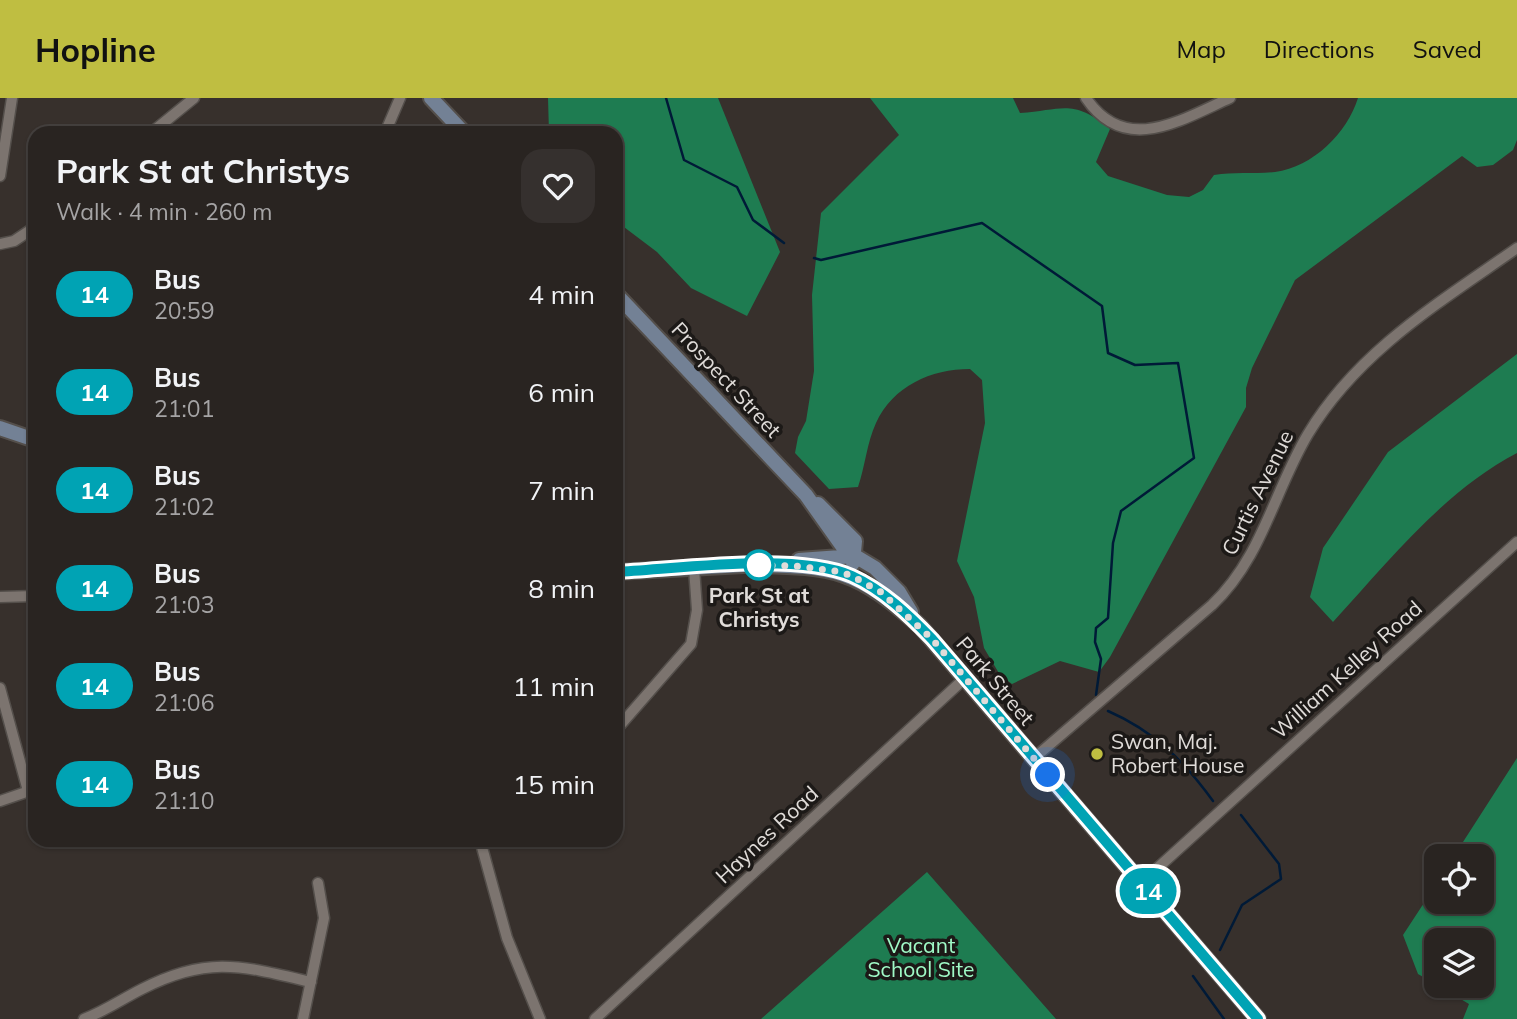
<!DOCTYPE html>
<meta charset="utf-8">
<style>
body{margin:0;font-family:Mulish,sans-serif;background:#35302e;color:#f1f3f6;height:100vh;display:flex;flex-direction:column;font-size:26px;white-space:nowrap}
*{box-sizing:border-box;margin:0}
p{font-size:23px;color:#a5a4a5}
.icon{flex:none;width:38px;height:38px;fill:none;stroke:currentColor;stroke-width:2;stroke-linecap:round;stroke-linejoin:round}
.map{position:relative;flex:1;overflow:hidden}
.sheet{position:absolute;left:28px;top:28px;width:595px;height:721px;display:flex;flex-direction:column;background:#292421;border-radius:21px;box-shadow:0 2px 5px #0004,0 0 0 2px #45413f}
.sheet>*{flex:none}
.badge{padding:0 14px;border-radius:23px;font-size:24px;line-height:46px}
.buttons{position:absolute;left:1424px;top:746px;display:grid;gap:14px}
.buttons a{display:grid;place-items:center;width:70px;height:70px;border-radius:14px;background:#292421;box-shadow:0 2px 5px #0004,0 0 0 2px #45413f;font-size:35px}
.you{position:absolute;width:35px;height:35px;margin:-18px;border:5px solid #fff;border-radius:50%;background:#1a73e8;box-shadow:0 0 0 10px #1a73e833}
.map>.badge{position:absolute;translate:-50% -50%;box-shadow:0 0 0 4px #fff}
.round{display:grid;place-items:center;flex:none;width:74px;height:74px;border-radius:21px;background:#35302e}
.overview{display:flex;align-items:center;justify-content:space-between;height:119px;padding:0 28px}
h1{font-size:33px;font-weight:700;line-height:52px}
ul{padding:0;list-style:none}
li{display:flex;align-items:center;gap:21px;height:98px;padding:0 28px}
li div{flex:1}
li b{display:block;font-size:26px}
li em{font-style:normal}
li .badge{min-width:77px;font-weight:700;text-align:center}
header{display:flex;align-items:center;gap:42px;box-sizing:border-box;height:98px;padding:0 35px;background:#bfbe41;color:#111}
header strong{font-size:33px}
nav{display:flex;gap:38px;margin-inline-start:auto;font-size:24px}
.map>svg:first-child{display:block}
.forest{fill:#1e7c51}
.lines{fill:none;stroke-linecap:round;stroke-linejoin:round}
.stream{stroke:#001a37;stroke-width:2.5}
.street-casing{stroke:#544f4b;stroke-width:13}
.secondary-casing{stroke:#544f4b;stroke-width:18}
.street{stroke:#7c746f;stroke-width:10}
.secondary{stroke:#738195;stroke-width:14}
.line-casing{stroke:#fff;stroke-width:16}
.line{stroke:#00a3b4;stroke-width:10}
.walk{stroke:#e0dcd9;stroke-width:7;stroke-dasharray:0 12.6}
.stop-dot{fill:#fff;stroke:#00a3b4;stroke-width:3.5}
.poi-dot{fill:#bfbe41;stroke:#1c1917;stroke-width:2.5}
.labels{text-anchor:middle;stroke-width:7;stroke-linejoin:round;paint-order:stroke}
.street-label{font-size:21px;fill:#e0dcd9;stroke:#1c1917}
.stop-label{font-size:21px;font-weight:bold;fill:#e0dcd9;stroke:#1c1917}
.poi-label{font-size:21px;fill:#e0dcd9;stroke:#1c1917;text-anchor:start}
.park-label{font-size:21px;fill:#a0fac7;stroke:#1c1917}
</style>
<header>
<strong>Hopline</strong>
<nav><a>Map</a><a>Directions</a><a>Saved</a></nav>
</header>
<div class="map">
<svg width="1517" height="921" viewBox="0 0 1517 921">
<rect width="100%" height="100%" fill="#37302c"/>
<!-- forest -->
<path class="forest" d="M548 0H718L780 154 747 218 691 190 657 154 616 123V35H549Z
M870 0H1013L1020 15C1063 12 1073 0 1110 31L1096 64 1108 78 1167 97 1189 99 1203 92 1214 77C1234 74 1255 76 1275 74 1313 69 1347 35 1358 0H1517V42L1513 52 1493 67 1477 69 1462 58 1295 182 1252 270 1246 290V309L1110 559 1099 574 1060 563 1012 586 1000 577 984 550 974 499 957 463 985 325 982 282 970 271C931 271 893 288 876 325 867 344 865 369 858 389L829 391 795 355 798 339 806 323 814 273 812 197 821 115 899 37Z
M1517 256V355C1444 393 1388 464 1333 524L1310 499 1323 450 1388 354Z
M1517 660V921H1463L1469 906 1437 887H1482V842H1437V887L1418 876 1403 837 1437 785V803H1482V758H1454Z
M927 774 1056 921H761Z"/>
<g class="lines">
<!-- stream -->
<path class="stream" d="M666 0 684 62 737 89 753 122 784 145
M814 160 821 162 982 125 1102 208 1108 255 1135 267 1178 265 1194 360 1121 413 1113 445 1108 520 1096 530 1095 544 1101 561 1096 597
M1108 613C1154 633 1184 663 1213 703
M1220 852 1242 807 1281 781 1279 766 1241 717
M1193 878 1224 921"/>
<!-- street casing -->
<g class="street-casing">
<path id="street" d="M1086 0C1125 58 1181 22 1230 0
M151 35 194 0
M385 35 400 0
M0 78 12 0
M0 146 14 143 35 129
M0 499 35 498
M0 590 28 693
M616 632 691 546 697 512 694 470
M1033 661 1212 507C1262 460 1274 393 1308 336 1358 253 1440 204 1517 150
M0 703 35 691
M480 742 507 840 540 921
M1141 785 1517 444
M84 921C105 913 122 901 142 891 208 857 243 868 311 884
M303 921 324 820 318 785
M595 921 964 581"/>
</g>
<!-- secondary casing -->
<g class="secondary-casing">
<path id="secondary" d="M431 0 464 35
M616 196 806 397 845 452 875 470 899 494 911 514
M0 330 35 342
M818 406 855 443 853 465
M799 462 855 458
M753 467C836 468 857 472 920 528L1258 921
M616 474 761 466"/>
</g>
<!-- street -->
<use href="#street" class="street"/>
<!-- secondary -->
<use href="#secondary" class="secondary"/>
</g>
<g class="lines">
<!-- line casing -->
<g class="line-casing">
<path id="line" d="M616 474C678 471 796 454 852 478 883 492 909 517 932 541L1258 921"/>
</g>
<!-- line -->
<use href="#line" class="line"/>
<!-- walk -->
<path class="walk" d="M759 467H753L796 468 835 473 850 477 881 494 932 541 1048 677"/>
</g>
<!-- markers -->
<circle class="stop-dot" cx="759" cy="467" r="14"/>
<circle class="poi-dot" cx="1097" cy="656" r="7"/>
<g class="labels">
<!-- street labels -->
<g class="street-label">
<text transform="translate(726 282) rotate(47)" y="7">Prospect Street</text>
<text transform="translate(1258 395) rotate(-64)" y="7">Curtis Avenue</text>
<text transform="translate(1347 572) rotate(-42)" y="7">William Kelley Road</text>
<text transform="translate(995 583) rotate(50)" y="7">Park Street</text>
<text transform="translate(767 737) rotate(-43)" y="7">Haynes Road</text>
</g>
<!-- stop labels -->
<g class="stop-label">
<text x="759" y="505">Park St at<tspan x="759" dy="24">Christys</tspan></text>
</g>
<!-- poi labels -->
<g class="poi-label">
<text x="1111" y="651">Swan, Maj.<tspan x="1111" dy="24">Robert House</tspan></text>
</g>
<!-- park labels -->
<g class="park-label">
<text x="921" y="855">Vacant<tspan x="921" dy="24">School Site</tspan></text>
</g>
</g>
</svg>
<div class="buttons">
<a><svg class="icon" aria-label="locate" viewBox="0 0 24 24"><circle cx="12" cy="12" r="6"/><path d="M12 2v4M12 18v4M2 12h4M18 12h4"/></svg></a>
<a><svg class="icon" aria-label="layers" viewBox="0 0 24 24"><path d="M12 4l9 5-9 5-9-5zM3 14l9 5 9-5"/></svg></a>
</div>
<div class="you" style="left:1048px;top:677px"></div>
<b class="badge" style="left:1148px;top:793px;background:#00a3b4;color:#fff">14</b>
<section class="sheet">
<div class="overview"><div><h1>Park St at Christys</h1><p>Walk · 4 min · 260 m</p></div><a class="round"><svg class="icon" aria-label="heart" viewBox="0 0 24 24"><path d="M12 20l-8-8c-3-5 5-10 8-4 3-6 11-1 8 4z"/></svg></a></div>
<ul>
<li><span class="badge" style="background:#00a3b4;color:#fff">14</span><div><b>Bus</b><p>20:59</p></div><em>4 min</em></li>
<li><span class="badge" style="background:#00a3b4;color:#fff">14</span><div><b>Bus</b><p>21:01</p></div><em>6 min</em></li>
<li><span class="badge" style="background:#00a3b4;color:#fff">14</span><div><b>Bus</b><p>21:02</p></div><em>7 min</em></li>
<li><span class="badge" style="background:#00a3b4;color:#fff">14</span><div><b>Bus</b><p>21:03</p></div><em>8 min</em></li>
<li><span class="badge" style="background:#00a3b4;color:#fff">14</span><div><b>Bus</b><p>21:06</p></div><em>11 min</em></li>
<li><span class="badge" style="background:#00a3b4;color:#fff">14</span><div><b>Bus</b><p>21:10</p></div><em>15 min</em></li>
</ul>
</section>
</div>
